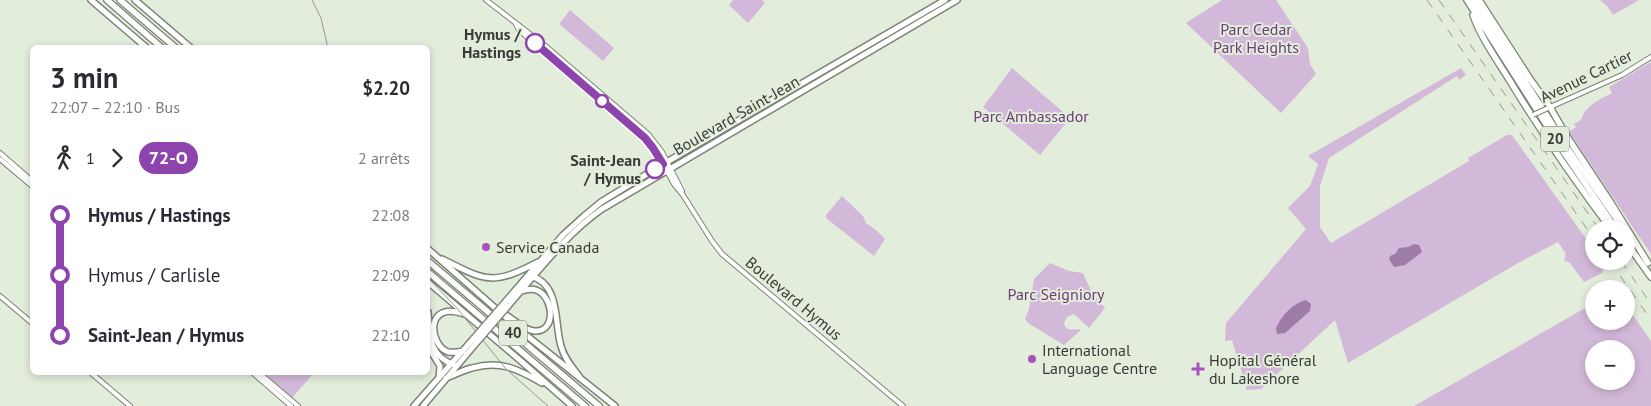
<!DOCTYPE html>
<html lang="fr">
<meta charset="utf-8">
<style>
body{margin:0;font-family:"PT Sans",sans-serif;background:#f7f7f7;color:#2b2b33;height:100vh;display:flex;flex-direction:column;font-size:19px;white-space:nowrap}
*{box-sizing:border-box;margin:0}
p{font-size:16px;color:#7c7c81}
.icon{flex:none;width:28px;height:28px;fill:none;stroke:currentColor;stroke-width:2;stroke-linecap:round;stroke-linejoin:round}
.map{position:relative;flex:1;overflow:hidden}
.drawer{position:absolute;left:30px;top:45px;width:400px;height:330px;display:flex;flex-direction:column;background:#fff;border-radius:8px;box-shadow:0 2px 8px #0003}
.drawer>*{flex:none}
.badge{padding:0 10px;border-radius:16px;font-size:18px;line-height:32px}
.tools{position:absolute;left:1585px;top:220px;display:grid;gap:10px}
.tools a{display:grid;place-items:center;width:50px;height:50px;border-radius:50%;background:#fff;box-shadow:0 2px 8px #0003;font-size:25px}
.map>.badge{position:absolute;translate:-50% -50%;box-shadow:0 0 0 2px #fff}
.legs{display:flex;align-items:center;gap:8px;height:55px;padding:0 20px;font-size:16px}
.legs p{margin-inline-start:auto}
.head{display:flex;align-items:center;justify-content:space-between;height:85px;padding:0 20px}
h1{font-size:28px;font-weight:700;line-height:38px}
ul{padding:0 20px;list-style:none}
li{display:flex;align-items:center;gap:18px;height:60px;font-size:19px}
li i{display:grid;place-items:center;width:8px;height:100%;margin:0 6px;background:currentColor}
li i::after{content:'';width:12px;height:12px;margin:-6px;border:4px solid;border-radius:50%;background:#fff}
li p{margin-inline-start:auto}
li:first-child i{background:linear-gradient(#0000 50%,currentColor 0)}
li:last-child i{background:linear-gradient(currentColor 50%,#0000 0)}
.map>svg:first-child{display:block}
.green{fill:#d3b9d9;fill-rule:evenodd}
.water{fill:#9f7ba8}
.lines{fill:none;stroke-linecap:round;stroke-linejoin:round}
.minor-casing{stroke:#7b8474;stroke-width:6}
.major-casing{stroke:#7b8474;stroke-width:8}
.highway-casing{stroke:#7b8474;stroke-width:8}
.minor{stroke:#fff;stroke-width:4}
.major{stroke:#fff;stroke-width:5}
.highway{stroke:#fff;stroke-width:5.5}
.tram{stroke:#949a8e;stroke-width:1}
.rail{stroke:#949a8e;stroke-width:1;stroke-dasharray:9 9;stroke-linecap:butt}
.minor-bridge-casing{stroke:#7b8474;stroke-width:6;stroke-linecap:butt}
.major-bridge-casing{stroke:#7b8474;stroke-width:8;stroke-linecap:butt}
.minor-bridge{stroke:#fff;stroke-width:4}
.major-bridge{stroke:#fff;stroke-width:5}
.line-1-casing{stroke:#fff;stroke-width:11}
.line-1{stroke:#8e44ad;stroke-width:8}
.stop-1-dot{fill:#fff;stroke:#8e44ad;stroke-width:2.5}
.poi-dot{fill:#a952bf;stroke:#e3eddb;stroke-width:2}
.labels{text-anchor:middle;stroke-width:4;stroke-linejoin:round;paint-order:stroke}
.shield{fill:#e3eddb;stroke:#6c7168;stroke-width:1}
.shield-label{font-size:15px;font-weight:bold;fill:#393c36}
.park-label{font-size:16px;fill:#6b3c76;stroke:#e3eddb}
.stop-label{font-size:16px;font-weight:bold;fill:#393c36;stroke:#e3eddb;text-anchor:end}
.street-label{font-size:16px;fill:#393c36;stroke:#e3eddb}
.poi-label{font-size:16px;fill:#393c36;stroke:#e3eddb;text-anchor:start}
</style>
<div class="map">
<svg width="1651" height="406" viewBox="0 0 1651 406">
<rect width="100%" height="100%" fill="#e3eddb"/>
<!-- green -->
<path class="green" d="M733 0H762L765 3 748 23 729 5Z
M1222 0H1276L1308 48 1310 64 1316 74 1281 113 1186 23Z
M1600 0H1639L1613 15 1607 6Z
M570 10 614 48 603 61 559 24Z
M1651 62V254L1569 132 1576 127 1574 124 1581 120C1586 105 1599 100 1612 93L1609 87Z
M1012 68 1070 118 1040 155 983 107Z
M1461 68 1466 75 1459 80 1457 76 1329 158 1320 186V227L1331 243 1469 161 1468 158 1507 135H1512L1594 250V261H1602C1604 265 1603 269 1602 273L1584 282 1570 263 1564 260 1566 254 1558 242 1518 263 1348 363 1335 320 1261 389 1247 390 1232 340 1225 341 1226 323 1306 229 1288 208 1310 186 1318 164 1308 156Z
M807 83 805 87 674 163Z
M842 196 863 216 866 223 876 230 885 239 874 256 826 218V215Z
M1050 263 1069 271 1083 273 1092 293 1105 308 1089 328 1074 314 1067 317 1064 323C1066 332 1072 329 1079 329L1081 330 1064 345 1028 323 1025 319 1029 309 1034 279Z
M1594 303V321H1626V305L1651 341V406H1414ZM1594 349H1626V381H1594Z
M267 372 309 373 312 375 292 398 265 374Z"/>
<!-- water -->
<path class="water" d="M1414 244 1419 245 1422 252 1405 265 1394 267 1389 259 1390 256 1395 254 1399 248 1408 247Z
M1306 300 1311 304 1310 311 1285 333 1277 334 1276 328C1282 315 1292 304 1306 300Z"/>
<g class="lines">
<!-- minor casing -->
<g class="minor-casing">
<path id="minor" d="M486 0 543 44 648 134 662 152 682 191
M516 24 519 30 647 140 656 151 674 184 683 195 712 241 722 254 903 406
M1548 108 1622 75 1651 57
M0 153 32 181
M0 159 32 186
M0 296 32 323
M90 372 130 406
M252 372 291 406
M258 372 298 406"/>
</g>
<!-- major casing -->
<g class="major-casing">
<path id="major" d="M91 0 147 48
M135 0 191 48
M428 249 526 335 615 406
M442 259C486 281 492 286 538 262
M531 276C561 285 554 323 561 346 564 358 572 367 579 376
M428 282 522 362 572 406
M506 301 563 235 584 216 601 202 660 166 945 0
M508 306C537 273 565 235 602 209L957 0
M428 312C430 335 428 355 454 365
M506 315C514 320 524 330 534 331 557 333 554 296 536 290 531 288 526 290 521 291
M430 343V350L440 366 439 378
M463 351C458 352 453 353 448 352 429 345 424 300 464 314
M446 378C455 375 463 370 472 368 500 360 518 369 542 383
M414 406 474 338
M423 406 478 341"/>
</g>
<!-- highway casing -->
<g class="highway-casing">
<path id="highway" d="M107 0 162 48
M120 0 176 48
M1467 0 1565 154 1616 229
M1473 0 1568 149 1620 224
M1479 0 1530 79 1550 107 1566 135 1611 203 1648 263
M1473 15C1481 38 1497 60 1510 81 1541 132 1575 181 1611 229
M1626 242 1651 277
M428 261 599 406
M428 272 585 406"/>
</g>
<!-- minor -->
<use href="#minor" class="minor"/>
<!-- major -->
<use href="#major" class="major"/>
<!-- highway -->
<use href="#highway" class="highway"/>
<!-- tram -->
<path class="tram" d="M312 0 321 18 328 48
M428 278 456 307 506 369 548 406"/>
<!-- rail -->
<path class="rail" d="M1427 0 1594 239
M1439 0 1599 229
M1610 261 1651 320
M1621 261 1651 304"/>
<!-- minor-bridge casing -->
<g class="minor-bridge-casing">
<path id="minor-bridge" d="M1533 115 1548 108"/>
</g>
<!-- major-bridge casing -->
<g class="major-bridge-casing">
<path id="major-bridge" d="M474 338 506 301
M478 341 508 306"/>
</g>
<!-- minor-bridge -->
<use href="#minor-bridge" class="minor-bridge"/>
<!-- major-bridge -->
<use href="#major-bridge" class="major-bridge"/>
</g>
<g class="lines">
<!-- line-1 casing -->
<g class="line-1-casing">
<path id="line-1" d="M535 43 645 138 653 148 663 164 655 169"/>
</g>
<!-- line-1 -->
<use href="#line-1" class="line-1"/>
</g>
<!-- markers -->
<g class="stop-1-dot">
<circle cx="535" cy="43" r="9"/>
<circle cx="602" cy="101" r="6"/>
<circle cx="655" cy="169" r="9"/>
</g>
<g class="poi-dot">
<circle cx="486" cy="247" r="5"/>
<circle cx="1032" cy="359" r="5"/>
<path d="M1195.5 361.5h5v5h5v5h-5v5h-5v-5h-5v-5h5z"/>
</g>
<g class="labels">
<!-- shield labels -->
<g class="shield">
<rect x="1541" y="126.5" width="28" height="25" rx="4"/>
<rect x="499" y="320.5" width="28" height="25" rx="4"/>
</g>
<g class="shield-label">
<text x="1555" y="144">20</text>
<text x="513" y="338">40</text>
</g>
<!-- park labels -->
<g class="park-label">
<text x="1256" y="35">Parc Cedar<tspan x="1256" dy="18">Park Heights</tspan></text>
<text x="1031" y="122">Parc Ambassador</text>
<text x="1056" y="300">Parc Seigniory</text>
</g>
<!-- stop labels -->
<g class="stop-label">
<text x="521" y="40">Hymus /<tspan x="521" dy="18">Hastings</tspan></text>
<text x="641" y="166">Saint-Jean<tspan x="641" dy="18">/ Hymus</tspan></text>
</g>
<!-- street labels -->
<g class="street-label">
<text transform="translate(1586 76) rotate(-26)" y="6">Avenue Cartier</text>
<text transform="translate(736 115) rotate(-30)" y="6">Boulevard Saint-Jean</text>
<text transform="translate(794 298) rotate(40)" y="6">Boulevard Hymus</text>
</g>
<!-- poi labels -->
<g class="poi-label">
<text x="496" y="253">Service Canada</text>
<text x="1042" y="356">International<tspan x="1042" dy="18">Language Centre</tspan></text>
<text x="1209" y="366">Hopital Général<tspan x="1209" dy="18">du Lakeshore</tspan></text>
</g>
</g>
</svg>
<div class="tools">
<a><svg class="icon" aria-label="locate" viewBox="0 0 24 24"><circle cx="12" cy="12" r="6"/><path d="M12 2v4M12 18v4M2 12h4M18 12h4"/></svg></a>
<a>+</a>
<a>−</a>
</div>
<section class="drawer">
<div class="head"><div><h1>3 min</h1><p>22:07 – 22:10 · Bus</p></div><b>$2.20</b></div>
<div class="legs"><svg class="icon" aria-label="walk" viewBox="0 0 24 24"><circle cx="13" cy="4" r="2"/><path d="M13 8l-2 6 4 7M11 14l-3 7M7 12l3-4h3l4 4"/></svg>1<svg class="icon" aria-label="forward" viewBox="0 0 24 24"><path d="M9 5l7 7-7 7"/></svg><b class="badge" style="background:#8e44ad;color:#fff">72-O</b><p>2 arrêts</p></div>
<ul>
<li><i style="color:#8e44ad"></i><b>Hymus / Hastings</b><p>22:08</p></li>
<li><i style="color:#8e44ad"></i><span>Hymus / Carlisle</span><p>22:09</p></li>
<li><i style="color:#8e44ad"></i><b>Saint-Jean / Hymus</b><p>22:10</p></li>
</ul>
</section>
</div>
